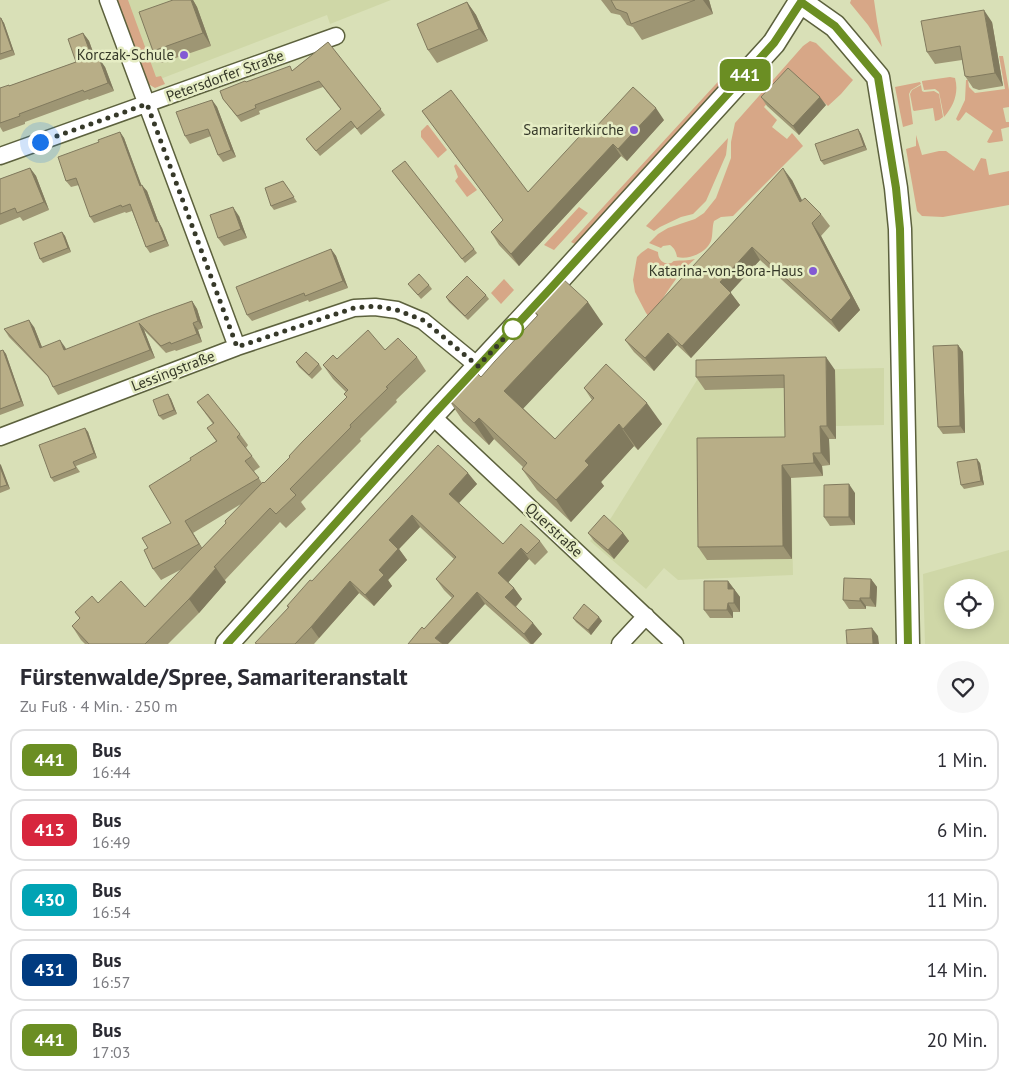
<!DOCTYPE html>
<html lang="de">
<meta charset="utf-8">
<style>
body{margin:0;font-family:"PT Sans",sans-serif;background:#f7f7f7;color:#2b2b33;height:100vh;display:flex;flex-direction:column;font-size:19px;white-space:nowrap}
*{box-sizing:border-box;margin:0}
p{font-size:16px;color:#7c7c81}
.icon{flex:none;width:28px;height:28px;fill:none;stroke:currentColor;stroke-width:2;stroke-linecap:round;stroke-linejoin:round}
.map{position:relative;height:644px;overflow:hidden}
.details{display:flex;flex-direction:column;background:#fff;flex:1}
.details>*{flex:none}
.badge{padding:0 10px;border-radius:8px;font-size:18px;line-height:32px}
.tools{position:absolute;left:944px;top:579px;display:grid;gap:10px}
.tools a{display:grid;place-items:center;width:50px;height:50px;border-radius:50%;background:#fff;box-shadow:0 2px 12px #0003;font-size:25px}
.you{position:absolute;width:25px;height:25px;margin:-12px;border:4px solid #fff;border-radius:50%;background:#1a73e8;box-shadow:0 0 0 8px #1a73e833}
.map>.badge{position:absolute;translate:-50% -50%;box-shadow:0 0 0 2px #fff}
.round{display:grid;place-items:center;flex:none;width:52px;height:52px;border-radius:26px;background:#f7f7f7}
.head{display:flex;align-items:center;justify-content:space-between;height:85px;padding:0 20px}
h1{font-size:24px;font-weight:700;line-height:38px}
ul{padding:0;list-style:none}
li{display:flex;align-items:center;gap:15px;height:62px;margin:0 10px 8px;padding:0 10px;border:2px solid #e1e1e2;border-radius:15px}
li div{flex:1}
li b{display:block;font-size:19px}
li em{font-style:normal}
li .badge{min-width:55px;font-weight:700;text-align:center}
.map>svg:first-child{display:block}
.built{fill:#cfd7a7;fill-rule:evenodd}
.green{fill:#d7a787}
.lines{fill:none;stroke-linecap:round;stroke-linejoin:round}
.street-casing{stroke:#5c613d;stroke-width:19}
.secondary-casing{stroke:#5c613d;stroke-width:25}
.street{stroke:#fff;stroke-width:16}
.secondary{stroke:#fff;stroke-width:22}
.wall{fill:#9e9674;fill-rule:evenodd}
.shaded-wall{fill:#817a5e}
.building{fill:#b8ae87;stroke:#817a5e}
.line-casing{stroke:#fff;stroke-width:11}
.line{stroke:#6b8e23;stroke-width:8}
.walk{stroke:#363929;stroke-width:5;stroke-dasharray:0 9}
.poi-dot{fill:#835ad4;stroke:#e6edc4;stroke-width:2}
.stop-dot{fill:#fff;stroke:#6b8e23;stroke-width:2.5}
.labels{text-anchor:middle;stroke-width:5;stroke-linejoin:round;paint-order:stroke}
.poi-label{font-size:15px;fill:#363929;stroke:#e6edc4;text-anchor:end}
.street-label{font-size:15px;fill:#363929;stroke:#e6edc4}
</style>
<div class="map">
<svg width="1009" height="644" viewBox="0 0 1009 644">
<rect width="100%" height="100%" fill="#d9e0b7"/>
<!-- built -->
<path class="built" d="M125 0H391L330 24 327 15 155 81Z
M884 368V425L790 427 793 575 678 580 664 568 646 589 590 541 611 518 702 372Z
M1009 550V644H925L923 574ZM952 588H985V620H952Z"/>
<!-- green -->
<path class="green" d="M114 0H128L156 77 161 76 165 84 155 88 145 82Z
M851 0H874L877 21 882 47 868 25 850 3Z
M810 41 816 43 853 80 841 94 828 106 793 74 764 107 777 120 772 127 787 139 792 133 803 146 733 216 721 217 714 221C712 227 713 235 711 241 706 253 689 260 677 257 676 251 674 248 670 245L663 246 661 248 649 243 658 234 668 228 695 219 704 213 716 198 731 158V142L735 123 803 46Z
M999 56H1003L1009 90V107L1003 108 1006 122H1009V127L1001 129 1003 141 989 143 987 142 993 131 966 112 960 120 958 121 956 119 965 100 966 80H968L969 87 975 93 1005 89Z
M726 73 731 76 577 245 571 242Z
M950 77 955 78C959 92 954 106 944 117L939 92 935 89 924 90 922 82V81Z
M920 82 921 84 911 90 909 94 913 124 903 127 895 87Z
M921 85 922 91 924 92 934 91 939 94 943 117 939 120 935 121 933 108 914 111 913 110 910 94 912 90Z
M427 125H428L447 150 438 158 421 137V131Z
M916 135 922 155 939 151H946L974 171 981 158 986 159 989 175 1009 171V205L943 217 922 216 917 211 906 149 916 146Z
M728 138 726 155 706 201 693 214 681 217 660 227 654 231 646 226Z
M456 164 477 190 467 197 455 181 458 177 454 166Z
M579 207 588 213 554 250 544 245Z
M648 248 658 252C658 259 663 265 671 263 672 263 673 261 674 261 681 260 687 261 695 259 676 274 664 298 650 318L646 313 635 292 633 280 637 257 641 253Z
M504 279 514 290 501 304 491 293Z"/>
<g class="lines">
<!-- street casing -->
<g class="street-casing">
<path id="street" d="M108 0 237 347
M0 156 336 36
M432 416 675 644
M0 437 237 347 354 308 375 307 397 310 423 321 478 366
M620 644 646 616"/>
</g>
<!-- secondary casing -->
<g class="secondary-casing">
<path id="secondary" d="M801 2 835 26 878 77 896 188 900 229 908 644
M227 644 432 416 551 288 774 43 801 0"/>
</g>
<!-- street -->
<use href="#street" class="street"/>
<!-- secondary -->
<use href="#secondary" class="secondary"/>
</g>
<!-- wall -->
<path class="wall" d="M173 0H193L197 7 211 46 161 63 153 51Z
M601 0H709L713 14 642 40 633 27 627 25 620 15 611 13Z
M467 2 476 15 488 41 437 63 428 50Z
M0 18 4 23 15 55 0 60Z
M992 22 1003 86 979 90 973 88 965 76 962 60 935 64 927 52Z
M83 33 89 41 96 60 105 67 114 91 89 100 88 99 25 122V124L3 132 0 127V88L9 86 76 62Z
M328 42 385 115 361 135 355 127 320 156 310 144 306 139 341 110 323 87 259 111 260 114 241 122 223 99 246 82 293 70Z
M761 97 826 105 799 135 767 106Z
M212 100 217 107 236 157 223 162 218 155 211 136 190 144 185 136Z
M422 111 528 192 595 128 664 120 627 161 621 156 519 266 499 245 491 232 503 220Z
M858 129 861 134 867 150 824 165 821 161Z
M120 132 124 138 141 185 147 191 158 221 162 228 169 246 150 253 146 247 132 211 126 213 125 212 94 223 90 217 79 185 71 187 66 181Z
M30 168 36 176 49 210 23 221 20 217 0 225V179Z
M395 175 474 249 477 253 465 263Z
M792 180 802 200 821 214 830 226 821 236 860 310 839 332 760 260 730 292 740 305 691 358 677 345 654 371 634 352 625 340Z
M283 181 297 202 274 210 271 206Z
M239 216 247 238 224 246 218 238Z
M62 232 65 236 71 252 43 263 40 259Z
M331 249 336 256 348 288 309 302 308 300 252 321 247 315Z
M408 284 429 285 432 289 421 299Z
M486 295 489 299 468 320 449 302 446 297Z
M192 301 197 309 203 328 198 330 202 342 176 351 175 350 166 353 144 330 155 358 58 395 53 387 50 379 9 337 4 329 34 327 42 347H65L66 350Z
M533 310 603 324 523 408 555 439 592 400 584 388 662 424 638 450 634 446 601 482 604 486 571 522 537 490 522 469 523 467 494 439 489 445 463 421 448 399 481 377 537 316Z
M958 345 963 352 965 433 943 434 938 427Z
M3 350 6 354 24 406 0 415V351Z
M385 350 417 357 426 371 396 400 397 402 360 439 361 441 301 502 306 509 286 528 280 522 225 580 226 582 199 613 168 644H85L81 640 72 626 80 618 75 612 98 603 145 607 182 569 161 580 153 569 148 548 171 523 191 460 216 441 207 428 213 424 197 402 240 434 248 445 246 448 260 467 254 471 262 483H264L290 457 347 397 344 394 346 392 333 379 323 365 337 359ZM241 504 226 523 202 548 193 533Z
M296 362 319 364 322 369 312 379 299 367Z
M835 370 836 439H829L830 465 822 466 823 476 791 478 792 559 707 560 698 547 785 437 784 388 705 390 696 377Z
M168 394 171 399 177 414 163 420 159 416Z
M85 428 88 432 97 458 76 466 80 472 54 482 51 478Z
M438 445 477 484 459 503 503 544 540 541 548 552 535 565 529 559 508 582 514 588 522 599 516 607 542 634 533 644H530L485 604 424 629 452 598 444 590 436 579 454 559 420 527 399 549 407 560 388 580 392 586 374 606 359 593 314 644H256L288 608 287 606 312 581Z
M980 463 984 485 964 489 961 485Z
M0 464 10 489 0 493Z
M855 493V525L830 526 824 517Z
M588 533H623L629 541 614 559 594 541Z
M871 579 877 587 876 607 866 606V609H849L843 600Z
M728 581 740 597V612H733V618H710L704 610Z
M573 618 602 621 591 635 576 622Z"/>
<!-- shaded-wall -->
<path class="shaded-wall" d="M191 0H193L197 7 211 46 203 33Z
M703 0H709L713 14Z
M467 2 476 15 488 41 479 29Z
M984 10 992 22 1003 86 995 73Z
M1 18 4 23 15 55 12 50Z
M83 33 89 41 99 69 93 60Z
M99 58 105 67 114 91 108 83Z
M820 97 826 105 799 135 793 126Z
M212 100 217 107 236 157 231 150Z
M656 108 664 120 627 161 618 149Z
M858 129 861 134 867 150 864 146Z
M120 132 124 138 144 192 140 186Z
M613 144 621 156 519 266 511 254Z
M30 168 36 176 49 210 44 202Z
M783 168 792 180 809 215 800 202Z
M142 185 147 191 158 221 162 228 169 246 165 240 156 222Z
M233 207 239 216 247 238 241 229Z
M812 223 821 236 860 310 839 332 831 320Z
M62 232 65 236 71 252 68 248Z
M752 247 760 260 728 295 720 282Z
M331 249 336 256 348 288 343 281Z
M731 293 740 305 691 358 682 346Z
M192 301 197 309 203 328 198 321Z
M588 302 603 324 520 412 504 391Z
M29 320 34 327 45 355 40 348Z
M139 323 144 330 155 358 150 350Z
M193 323 198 330 202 342 197 334Z
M668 333 677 345 654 371 645 358Z
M60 340 65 347 69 357 64 350Z
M958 345 963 352 965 433 960 426Z
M3 350 6 354 24 406 21 401Z
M826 357 835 370 836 439 827 426Z
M168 394 171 399 177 414 174 410Z
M647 403 662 424 638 450 623 429Z
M479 418 494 439 489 445 474 423Z
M619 424 634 446 601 482 604 486 571 522 556 500 585 461Z
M820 426 829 439 830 465 821 453Z
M85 428 88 432 97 458 94 453Z
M813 453 822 466 823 476 814 463Z
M977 459 980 463 984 485 981 481Z
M0 464 1 465 10 489 7 485 0 467Z
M782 465 791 478 792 559 783 546Z
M468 473 477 484 457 505 449 494Z
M849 484 855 493V525L849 517Z
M412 515 420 527 399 549 407 560 388 580 392 586 374 606 365 595 389 540Z
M185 521 193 533 207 556 199 544Z
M623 533 629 541 614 559 608 550Z
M521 548 529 559 506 585 498 573Z
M216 568 226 582 199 613 189 599Z
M871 579 877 587 876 607 870 598Z
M350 581 359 593 319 638 311 627Z
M728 581 734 589H728Z
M514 588 522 599 513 609 505 597Z
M734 589 740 597V612L734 603Z
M477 592 485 604 448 644H440L435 638Z
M860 598 866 606V609L860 601Z
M728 603 733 612V618L727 610Z
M599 617 602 621 591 635 588 630Z
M533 623 542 634 533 644H531L524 634Z
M872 628 878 636 879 644H873Z"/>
<!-- building -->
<path class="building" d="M173 0H191L203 33 153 51 139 12Z
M611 0H695L631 24 627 13 616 9Z
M467 2 479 29 428 50 417 24Z
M984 10 995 73 970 77 965 76 960 46 927 52 921 21Z
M0 18H1L12 50 0 54Z
M83 33 93 60 99 58 108 83 84 92 83 90 19 114 20 116 0 123V88L9 85V86L76 62 68 39Z
M328 42 381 109 357 129 351 121 316 151 306 139 341 109 319 81 255 105 256 108 237 116 223 99 220 91 245 81 246 82 290 66 292 71Z
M788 68 820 97 793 126 761 97Z
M633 87 656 108 618 149 613 144 511 254 491 232 503 220 422 111 451 90 528 192 591 124 595 128Z
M212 100 231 150 218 155 208 129 185 136 176 112Z
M858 129 864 146 821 161 815 144Z
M120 132 140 186 142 185 156 222 158 221 165 240 146 247 130 204 122 207 121 205 90 217 76 178 66 181 58 157 99 142 98 140Z
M405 161 474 249 462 259 392 171Z
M30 168 44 202 17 213 15 208 0 214V179Z
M783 168 800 202 805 198 821 214 812 223 851 298 831 320 752 247 720 282 731 293 682 346 668 333 645 358 625 340Z
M283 181 294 197 271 206 265 188Z
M233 207 241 229 218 238 210 215Z
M62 232 68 248 40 259 34 243Z
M331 249 343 281 305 296 304 293 247 315 236 287Z
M419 274 429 285 418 295 408 284Z
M467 276 486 295 465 316 446 297Z
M562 278 588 302 504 391 555 439 594 398 584 388 606 364 647 403 623 429 619 424 585 461 589 465 556 500 522 469 527 463 479 418 474 423 448 399 475 371 481 377 495 361 538 315 533 310Z
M192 301 198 321 193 323 197 334 171 344 170 342 161 346 139 323 150 350 53 387 48 376 4 329 29 320 40 348 60 340 64 350 153 315Z
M368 330 385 350 398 338 417 357 386 387 388 388 350 425 351 427 290 489 296 495 276 514 270 508 214 567 216 568 189 599 145 644H89L72 626 80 618 75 612 92 596 98 603 121 581 145 607 226 523 225 521 263 482 264 483 290 457 289 456 303 441 347 397 344 394 348 390 323 365 333 355 337 359Z
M958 345 960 426 938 427 933 346Z
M3 350 21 401 0 409V351Z
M306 352 319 364 309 375 296 362Z
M826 357 827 426H820L821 453H813L814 463 782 465 783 546 698 547 697 438 785 437 784 375 696 377V360Z
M168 394 174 410 159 416 153 400Z
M208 394 240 434 237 437 252 456 245 461 259 478 185 521 199 544 153 569 144 550 148 548 142 538 171 523 149 486 191 460 190 458 217 441 207 428 214 423 197 402Z
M85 428 94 453 73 462 76 468 51 478 39 445Z
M438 445 468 473 449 494 503 544 521 524 540 541 527 554 521 548 498 573 514 588 505 597 533 623 524 634 477 592 435 638 443 644H408L422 627 424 629 454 596 436 579 456 557 412 515 389 540 398 549 379 570 384 575 365 595 350 581 311 627 295 644H257L255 643 289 607 287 606 310 580 312 581Z
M977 459 981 481 961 485 957 462Z
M0 467 7 485 0 487Z
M849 484V517H824V485Z
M604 515 623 533 608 550 588 533Z
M844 578 871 579 870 598H860V601L843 600Z
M704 581H728V589H734V603H728L727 610H704Z
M584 604 599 617 588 630 573 618Z
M872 628 873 644H847L846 630Z"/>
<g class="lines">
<!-- line casing -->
<g class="line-casing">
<path id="line" d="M227 644 432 416 551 288 774 43 801 2 835 26 878 77 896 188 900 229 908 644"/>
</g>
<!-- line -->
<use href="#line" class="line"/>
<!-- walk -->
<path class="walk" d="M40 142 147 104 237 347 354 308 375 306 397 310 423 320 478 366 513 329"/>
</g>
<!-- markers -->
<g class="poi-dot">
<circle cx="184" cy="55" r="5"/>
<circle cx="634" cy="130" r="5"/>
<circle cx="813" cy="271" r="5"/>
</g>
<circle class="stop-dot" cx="513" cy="329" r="10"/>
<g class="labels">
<!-- poi labels -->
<g class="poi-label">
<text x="174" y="60">Korczak-Schule</text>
<text x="624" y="135">Samariterkirche</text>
<text x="803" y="276">Katarina-von-Bora-Haus</text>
</g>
<!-- street labels -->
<g class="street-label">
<text transform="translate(225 76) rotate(-20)" y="5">Petersdorfer Straße</text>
<text transform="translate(173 371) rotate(-21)" y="5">Lessingstraße</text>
<text transform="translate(554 530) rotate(43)" y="5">Querstraße</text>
</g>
</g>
</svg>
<div class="tools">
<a><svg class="icon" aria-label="locate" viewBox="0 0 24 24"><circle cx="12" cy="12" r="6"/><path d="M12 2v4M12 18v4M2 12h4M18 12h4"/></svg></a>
</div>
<div class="you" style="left:40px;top:142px"></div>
<b class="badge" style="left:745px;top:75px;background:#6b8e23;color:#fff">441</b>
</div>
<section class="details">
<div class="head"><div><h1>Fürstenwalde/Spree, Samariteranstalt</h1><p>Zu Fuß · 4 Min. · 250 m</p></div><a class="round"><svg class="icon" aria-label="heart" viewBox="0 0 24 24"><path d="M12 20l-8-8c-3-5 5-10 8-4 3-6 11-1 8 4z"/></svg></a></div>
<ul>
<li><span class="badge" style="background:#6b8e23;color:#fff">441</span><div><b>Bus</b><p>16:44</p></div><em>1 Min.</em></li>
<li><span class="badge" style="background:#d7263d;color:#fff">413</span><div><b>Bus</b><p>16:49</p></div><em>6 Min.</em></li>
<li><span class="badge" style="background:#00a3b4;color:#fff">430</span><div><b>Bus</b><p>16:54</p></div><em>11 Min.</em></li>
<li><span class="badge" style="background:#003b80;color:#fff">431</span><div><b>Bus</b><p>16:57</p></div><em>14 Min.</em></li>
<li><span class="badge" style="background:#6b8e23;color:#fff">441</span><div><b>Bus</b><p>17:03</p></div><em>20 Min.</em></li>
</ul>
</section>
